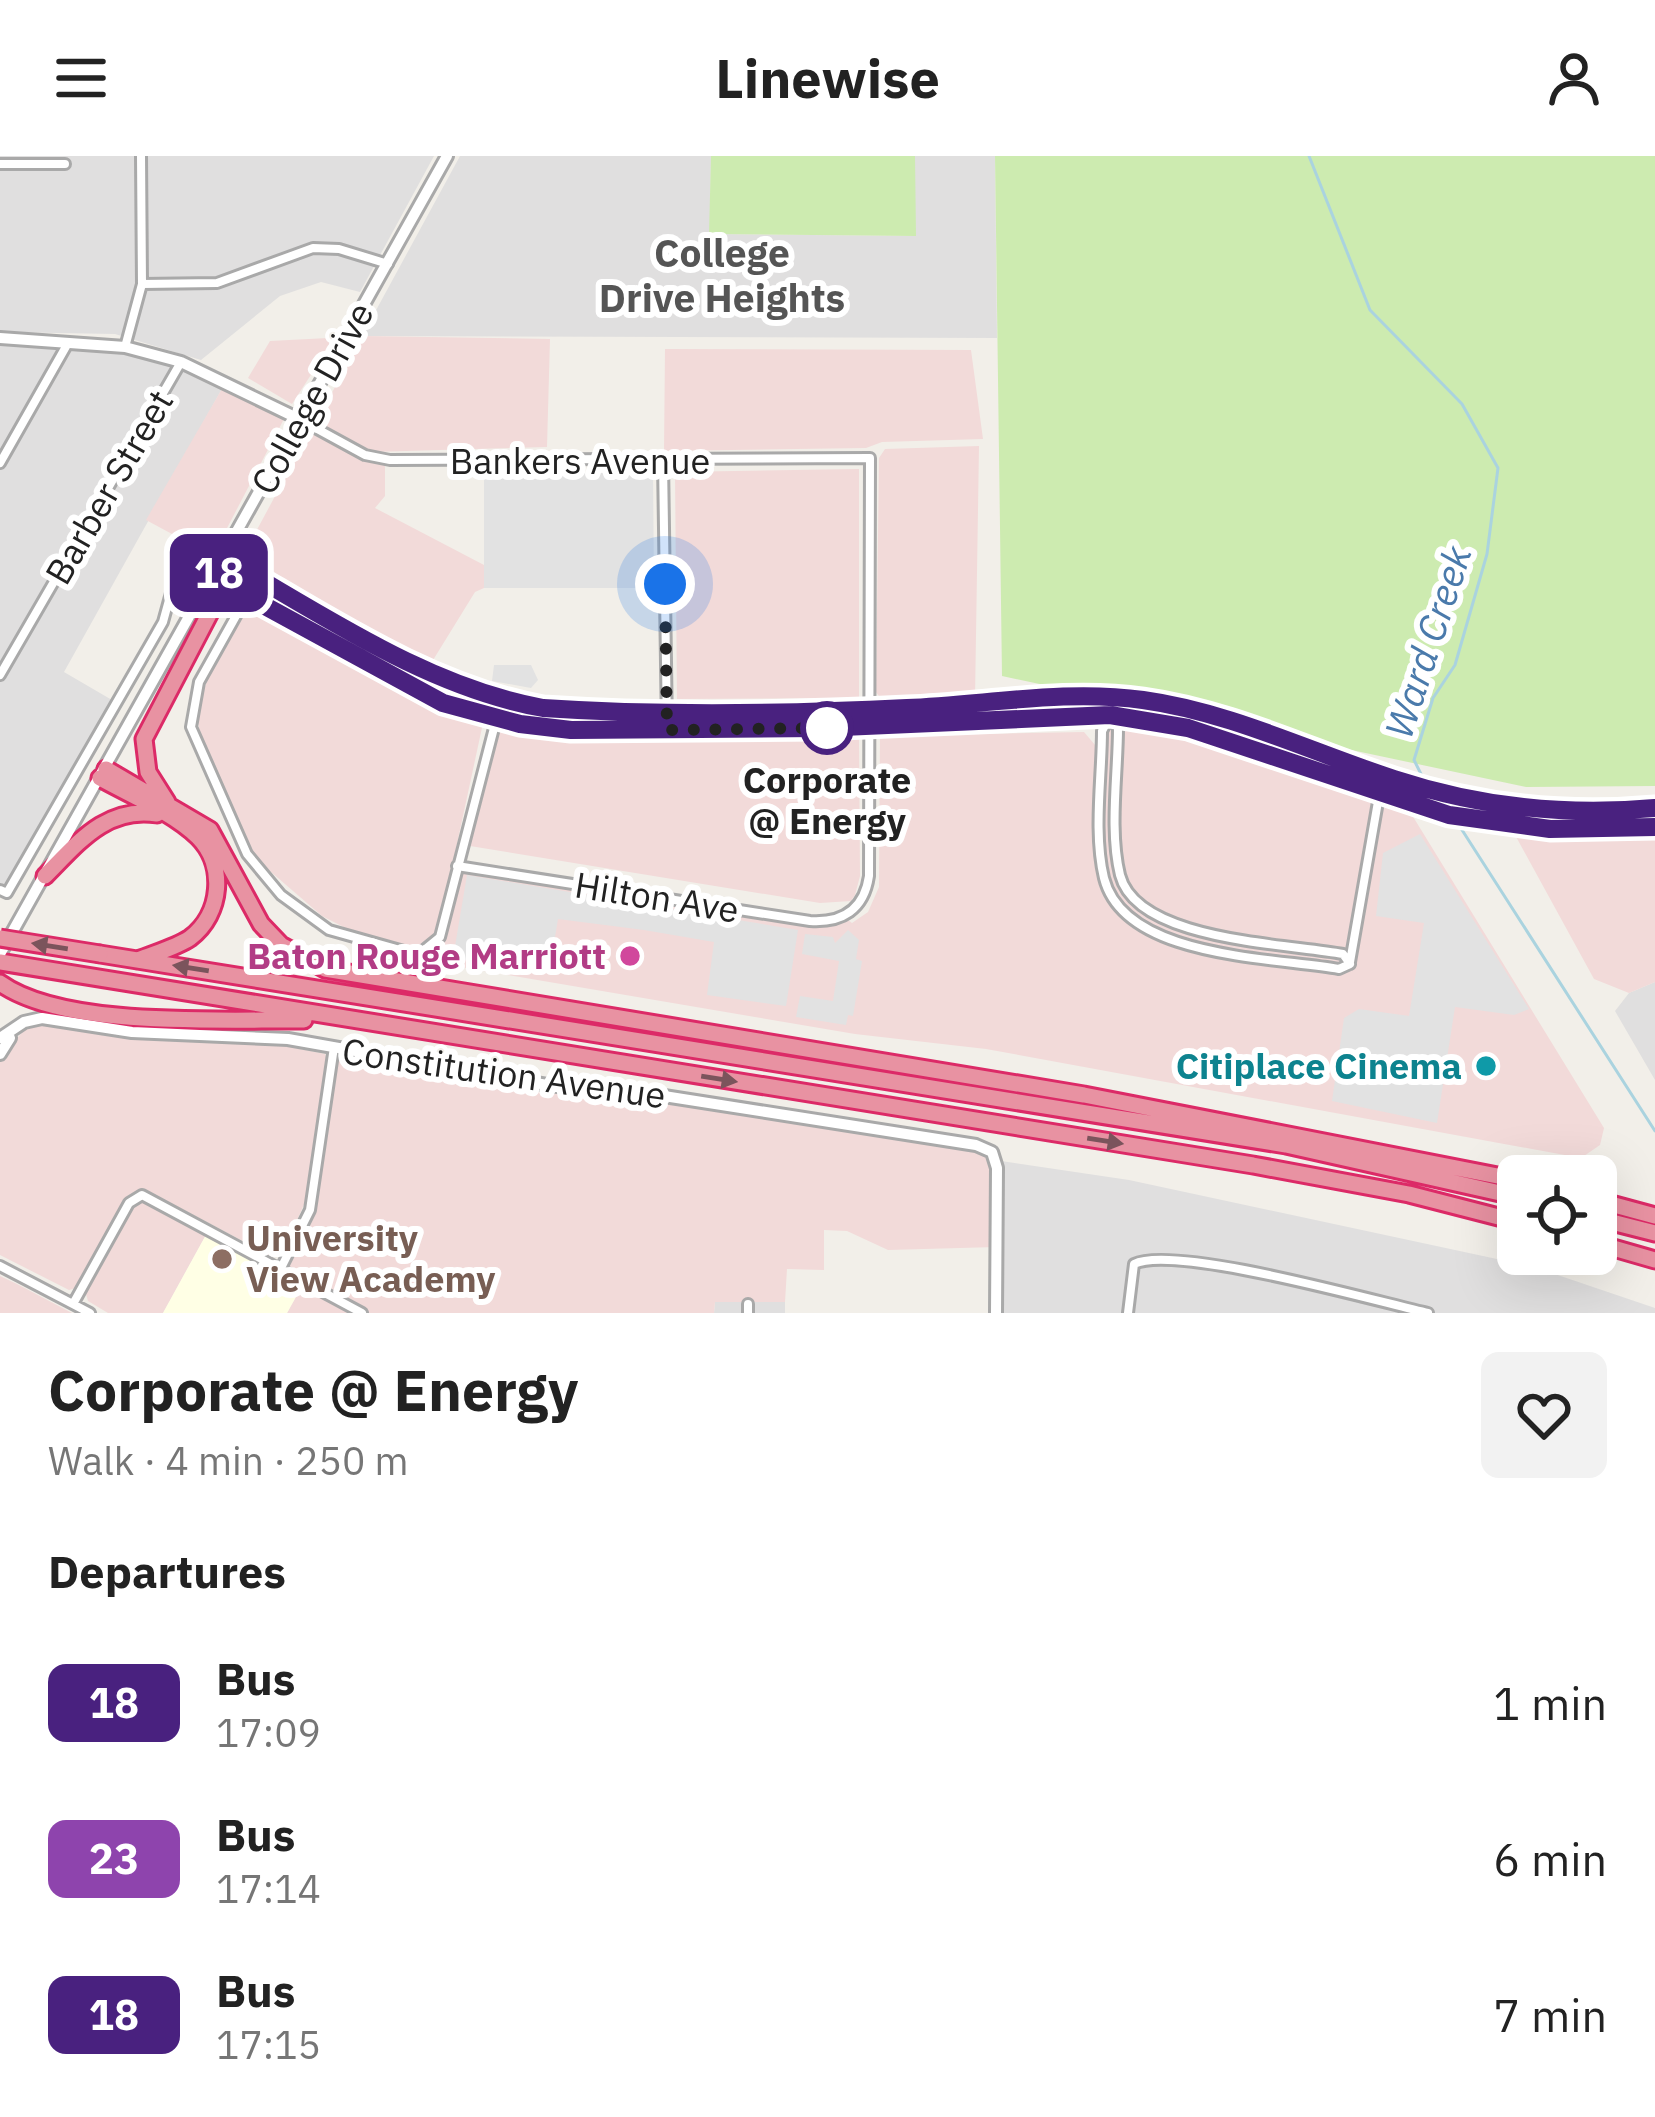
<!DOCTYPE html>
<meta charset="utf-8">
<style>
body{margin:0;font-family:"IBM Plex Sans",sans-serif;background:#f2f2f2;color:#222;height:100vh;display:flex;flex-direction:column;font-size:45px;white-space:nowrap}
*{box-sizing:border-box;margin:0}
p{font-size:39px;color:#767676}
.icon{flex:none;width:66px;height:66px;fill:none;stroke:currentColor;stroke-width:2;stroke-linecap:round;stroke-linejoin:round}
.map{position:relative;height:1157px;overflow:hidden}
.side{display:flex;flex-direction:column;background:#fff;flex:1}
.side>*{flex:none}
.badge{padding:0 24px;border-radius:18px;font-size:42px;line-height:78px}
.fabs{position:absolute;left:1497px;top:999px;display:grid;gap:24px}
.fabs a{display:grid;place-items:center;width:120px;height:120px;border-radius:18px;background:#fff;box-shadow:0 12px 48px #0002;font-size:60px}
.you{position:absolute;width:60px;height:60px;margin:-30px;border:9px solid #fff;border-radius:50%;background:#1a73e8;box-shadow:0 0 0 18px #1a73e833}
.map>.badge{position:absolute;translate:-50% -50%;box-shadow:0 0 0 6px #fff}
h2{padding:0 48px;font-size:45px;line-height:108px}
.round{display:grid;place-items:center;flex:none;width:126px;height:126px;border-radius:18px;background:#f2f2f2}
.summary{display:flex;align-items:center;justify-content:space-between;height:204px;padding:0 48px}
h1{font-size:57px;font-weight:700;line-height:90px}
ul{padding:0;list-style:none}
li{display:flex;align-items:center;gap:36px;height:156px;padding:0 48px}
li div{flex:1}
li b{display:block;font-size:45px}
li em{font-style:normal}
li .badge{min-width:132px;font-weight:700;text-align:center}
header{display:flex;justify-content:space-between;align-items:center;height:156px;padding:0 48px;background:#fff;font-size:54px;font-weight:700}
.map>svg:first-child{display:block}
.residential{fill:#e0dfdf}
.commercial{fill:#f2dad9}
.education{fill:#ffffe5}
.grass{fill:#cdebb0}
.parking{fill:#e2e2e2}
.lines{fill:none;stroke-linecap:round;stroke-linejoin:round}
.stream{stroke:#aad3df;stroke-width:3}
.minor-casing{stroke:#a9a9a9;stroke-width:14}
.tertiary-casing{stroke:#a9a9a9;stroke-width:16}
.motorway-casing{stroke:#dc2a67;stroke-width:21}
.minor{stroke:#fff;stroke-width:8}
.tertiary{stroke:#fff;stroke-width:10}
.motorway{stroke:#e892a2;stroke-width:15}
.motorway-bridge-casing{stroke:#dc2a67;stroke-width:21;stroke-linecap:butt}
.motorway-bridge{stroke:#e892a2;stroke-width:15}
.oneway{fill:#7b545c}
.line-casing{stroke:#fff;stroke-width:27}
.line{stroke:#49217f;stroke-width:18}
.walk{stroke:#222;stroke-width:12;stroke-dasharray:0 21.6}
.stop-dot{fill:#fff;stroke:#49217f;stroke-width:6}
.hotel-dot{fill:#d1479c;stroke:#fff;stroke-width:4.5}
.culture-dot{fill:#0f9aa8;stroke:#fff;stroke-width:4.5}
.education-dot{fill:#8d6e63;stroke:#fff;stroke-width:4.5}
.labels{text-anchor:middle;stroke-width:12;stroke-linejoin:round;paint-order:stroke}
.street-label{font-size:36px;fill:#222;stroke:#fff}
.stop-label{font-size:36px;font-weight:bold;fill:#222;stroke:#fff}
.hotel-label{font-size:36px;font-weight:bold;fill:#b23c85;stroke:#fff;text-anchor:end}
.culture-label{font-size:36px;font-weight:bold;fill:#0d838f;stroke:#fff;text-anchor:end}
.education-label{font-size:36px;font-weight:bold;fill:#785e54;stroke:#fff;text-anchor:start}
.neighbourhood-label{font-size:39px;font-weight:bold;fill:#555;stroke:#fff}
.water-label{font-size:39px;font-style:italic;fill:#4a7aab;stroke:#fff}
</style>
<header><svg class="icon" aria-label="menu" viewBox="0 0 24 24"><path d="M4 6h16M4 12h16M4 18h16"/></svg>Linewise<svg class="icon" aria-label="person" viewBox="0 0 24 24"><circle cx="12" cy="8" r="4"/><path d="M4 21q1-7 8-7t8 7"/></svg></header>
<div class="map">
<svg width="1655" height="1157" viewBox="0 0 1655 1157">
<rect width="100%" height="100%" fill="#f2efe9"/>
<!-- residential -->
<path class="residential" d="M0 0H434L360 136 321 126 280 140 201 204 115 178 0 176Z
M460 0H711L710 78 915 80V0H995L997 182 362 180Z
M0 186 122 194 175 208 223 231 64 516 112 544 0 737Z
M1655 826V924L1615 855 1629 837Z
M1001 1005 1129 1024 1534 1111 1655 1152V1157H1000Z
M715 1146H785V1157H714Z"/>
<!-- commercial -->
<path class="commercial" d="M362 180 550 183 547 291 371 296 317 265Z
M328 182 331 188 292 248 248 222 270 185Z
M665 193 971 194 983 283 882 286 866 292 664 295Z
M223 231 285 261 214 397 187 393 185 385 146 364Z
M309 277 385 308V340L375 352 484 409V432L475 436 430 509 248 409 245 396Z
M979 290 975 543 883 546 876 536 879 302 885 293Z
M859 313V542L677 543 675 316Z
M251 450 408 535 483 567 438 776 421 792 379 789 322 760 256 703 203 592 196 556 214 505Z
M1102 564 1181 577 1412 659 1604 972 1600 989 1581 1002 986 893 855 878 431 806 457 710 810 765 844 761 852 767 868 756 879 731 880 580 1084 576 1101 596Z
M500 571 859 580 860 720 855 739 851 745 820 747 470 690Z
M1514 677 1655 682V826L1629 837 1594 823Z
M45 868 136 880 267 886 325 898 328 907 306 1044 281 1100 273 1101 144 1033 128 1040 76 1132 69 1134 0 1099V902L25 873Z
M334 891 547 929 675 942 986 991 995 1003 996 1091 888 1094 847 1075 824 1074V1114L787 1113 785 1146H715L714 1157H362L281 1112 305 1068Z
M145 1044 207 1077 163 1157H108L88 1145 86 1138 134 1051Z
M0 1120 17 1128 72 1157H0Z
M302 1130 352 1157H287Z"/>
<!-- education -->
<path class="education" d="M207 1077 302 1130 287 1157H163Z"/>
<!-- grass -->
<path class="grass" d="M711 0H915L916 80 709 78Z
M995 0H1655V630L1526 631 1002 520Z"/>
<!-- parking -->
<path class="parking" d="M653 316 654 432H484V318Z
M494 509H531L538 524 531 532 492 525Z
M1420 678 1529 853 1514 859 1455 851 1437 967 1332 945 1344 862 1359 853 1409 860 1424 767 1376 760 1383 697Z
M467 719 798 774 786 850 707 839 714 786 644 774 558 763 549 817 453 802Z
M848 774 859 784 856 803 862 805 853 860 848 859 846 869 796 861 800 840 833 845 839 805 802 798 805 778 833 781 835 787Z"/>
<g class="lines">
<!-- stream -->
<path class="stream" d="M1309 0 1370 154 1462 248 1498 312 1487 398 1455 509 1433 542 1414 604 1426 628
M1436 640 1449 656
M1455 663 1655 975"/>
<!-- minor casing -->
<g class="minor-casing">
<path id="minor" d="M0 8H65
M142 128 217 127 313 92 339 93 388 108
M125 191 142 128 141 0
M299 263 365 299 390 304 870 302 869 720C864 754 842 767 810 765L457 710
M663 305 667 574
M0 307 68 187
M246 442 199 526 191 571 247 698 281 739 329 774 418 799 440 781 501 545
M0 519 181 206
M1110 541V559L1118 572C1118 618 1109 674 1120 719 1137 785 1284 787 1343 798L1350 808
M1110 560 1102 575C1102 621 1093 676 1104 722 1124 802 1270 801 1339 813L1350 808
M0 734 7 737 163 466 180 404 190 400 217 410
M1350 806 1379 640
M0 1110 90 1157
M281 1112 310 1054 334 891
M73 1148 129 1047 142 1039 362 1157
M748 1157V1148
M1128 1157 1134 1108C1174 1088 1375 1145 1428 1157"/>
</g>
<!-- tertiary casing -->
<g class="tertiary-casing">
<path id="tertiary" d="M0 182 125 191 181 206 299 263
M218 411 221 426 443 547 520 568 571 574 855 572 1110 559 1188 572 1449 659 1550 673 1655 671
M218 411 230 409C332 460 429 532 543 552 663 559 787 558 907 552 985 549 1065 533 1143 544 1230 556 1311 596 1394 623 1479 650 1567 660 1655 652
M389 520 400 511 423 517
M0 798 447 0
M0 882 24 866 42 862 132 876 288 883 547 929 664 940 976 989 992 996 997 1012 996 1157
M0 898 10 882"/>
</g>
<!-- motorway casing -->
<g class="motorway-casing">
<path id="motorway" d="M106 613 210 674 261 768 281 789 325 813 1084 939 1518 1024
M100 622C132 640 172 656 198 681 226 709 222 758 190 782 175 792 155 797 138 804
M167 646 148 616 144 583 214 449 227 440H247
M45 720C78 687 106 650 157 658
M100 798 1286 989 1518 1041
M0 806 1253 1009 1409 1038 1518 1066
M0 827C64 873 226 863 304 864
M1596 1044 1655 1060
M1596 1062 1655 1077
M1596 1087 1655 1104"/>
</g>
<!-- minor -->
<use href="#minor" class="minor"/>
<!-- tertiary -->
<use href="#tertiary" class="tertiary"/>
<!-- motorway -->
<use href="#motorway" class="motorway"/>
<!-- motorway-bridge casing -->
<g class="motorway-bridge-casing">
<path id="motorway-bridge" d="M0 782 100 798"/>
</g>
<!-- motorway-bridge -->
<use href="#motorway-bridge" class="motorway-bridge"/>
</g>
<!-- one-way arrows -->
<defs><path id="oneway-solid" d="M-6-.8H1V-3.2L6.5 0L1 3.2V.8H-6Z" transform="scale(3)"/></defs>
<g class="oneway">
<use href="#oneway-solid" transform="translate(50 790) rotate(-171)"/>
<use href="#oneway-solid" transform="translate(191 812) rotate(-171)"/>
<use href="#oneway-solid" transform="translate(719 923) rotate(9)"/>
<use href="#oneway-solid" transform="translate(1105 985) rotate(9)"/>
</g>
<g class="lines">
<!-- line casing -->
<g class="line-casing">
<path id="line" d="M1655 652C1567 660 1479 651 1394 623 1311 596 1230 556 1143 544 1065 533 985 549 907 552 787 558 663 560 543 552 442 534 349 476 261 424L230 409 218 411 221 426 443 547 520 568 571 574 820 572 1110 559 1188 572 1449 659 1550 673 1655 671"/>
</g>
<!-- line -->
<use href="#line" class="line"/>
<!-- walk -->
<path class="walk" d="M665 428 667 574 827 572"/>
</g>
<!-- markers -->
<circle class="stop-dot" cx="827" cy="572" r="24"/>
<circle class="hotel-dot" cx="630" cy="800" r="12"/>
<circle class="culture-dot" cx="1486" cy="910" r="12"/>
<circle class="education-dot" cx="222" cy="1103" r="12"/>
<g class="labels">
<!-- street labels -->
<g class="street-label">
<text transform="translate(312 242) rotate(-61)" y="13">College Drive</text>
<text x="580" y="318">Bankers Avenue</text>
<text transform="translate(109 331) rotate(-60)" y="13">Barber Street</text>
<text transform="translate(657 741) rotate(9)" y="13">Hilton Ave</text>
<text transform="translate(504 917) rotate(8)" y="13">Constitution Avenue</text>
</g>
<!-- stop labels -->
<g class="stop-label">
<text x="827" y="637">Corporate<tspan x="827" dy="41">@ Energy</tspan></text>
</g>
<!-- hotel labels -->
<g class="hotel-label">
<text x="606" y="813">Baton Rouge Marriott</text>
</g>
<!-- culture labels -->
<g class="culture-label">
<text x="1462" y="923">Citiplace Cinema</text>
</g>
<!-- education labels -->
<g class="education-label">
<text x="246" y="1095">University<tspan x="246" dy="41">View Academy</tspan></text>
</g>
<!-- neighbourhood labels -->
<g class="neighbourhood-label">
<text x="722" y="111">College<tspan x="722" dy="45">Drive Heights</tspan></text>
</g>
<!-- water labels -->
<g class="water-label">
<text transform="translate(1428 486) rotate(-72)" y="14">Ward Creek</text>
</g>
</g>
</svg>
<div class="fabs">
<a><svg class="icon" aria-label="locate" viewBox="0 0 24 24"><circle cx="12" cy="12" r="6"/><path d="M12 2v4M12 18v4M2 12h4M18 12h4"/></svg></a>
</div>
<div class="you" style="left:665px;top:428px"></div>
<b class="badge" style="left:219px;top:417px;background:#49217f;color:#fff">18</b>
</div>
<section class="side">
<div class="summary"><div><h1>Corporate @ Energy</h1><p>Walk · 4 min · 250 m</p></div><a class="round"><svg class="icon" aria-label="heart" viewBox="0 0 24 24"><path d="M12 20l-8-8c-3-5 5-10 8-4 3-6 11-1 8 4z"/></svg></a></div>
<h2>Departures</h2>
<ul>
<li><span class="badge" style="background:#49217f;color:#fff">18</span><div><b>Bus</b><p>17:09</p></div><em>1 min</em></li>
<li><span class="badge" style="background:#8e44ad;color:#fff">23</span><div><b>Bus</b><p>17:14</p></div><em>6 min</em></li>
<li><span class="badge" style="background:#49217f;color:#fff">18</span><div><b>Bus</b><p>17:15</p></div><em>7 min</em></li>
</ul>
</section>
